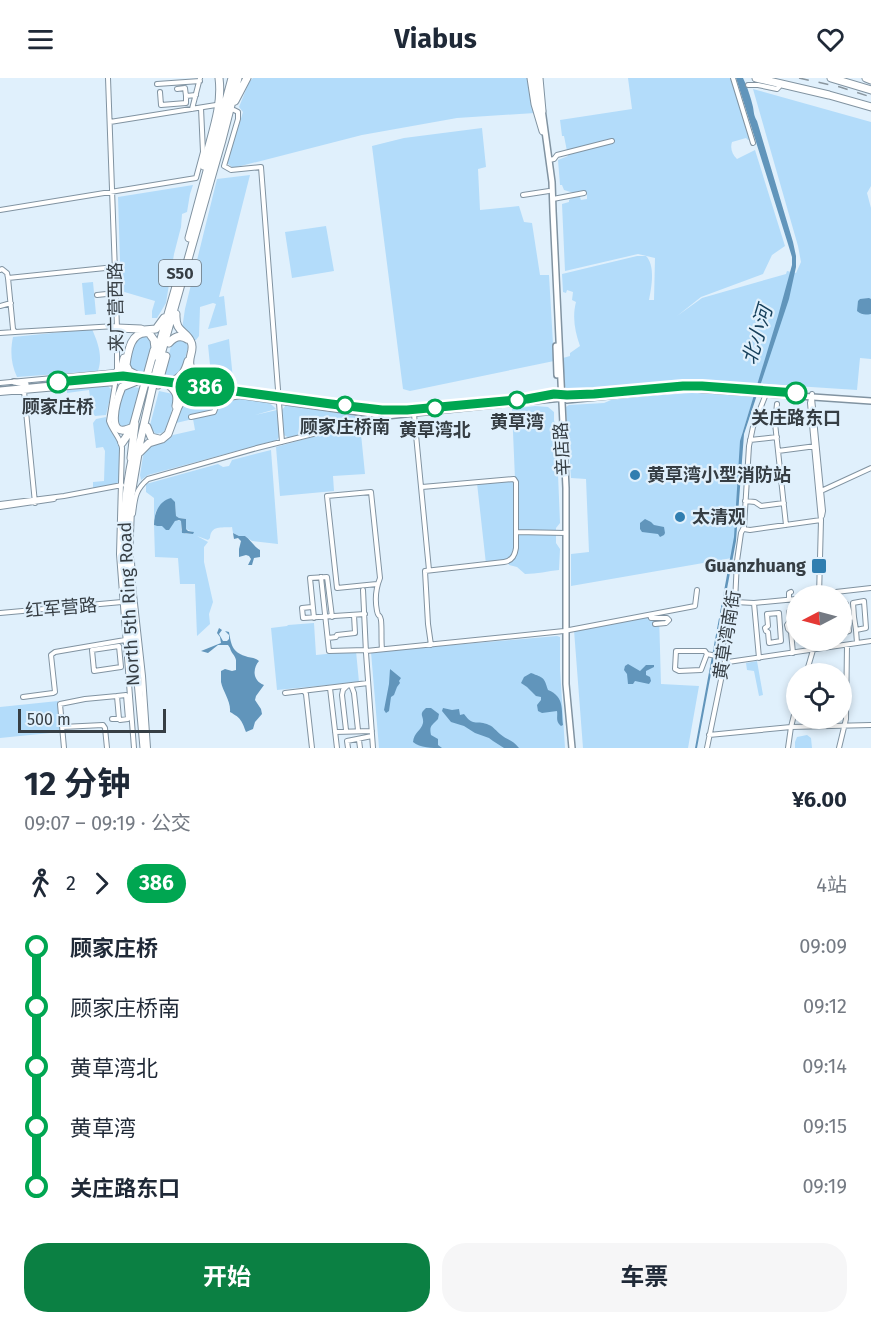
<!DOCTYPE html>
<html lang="zh">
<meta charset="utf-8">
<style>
body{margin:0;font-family:"Fira Sans","Noto Sans SC",sans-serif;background:#f6f6f7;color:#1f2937;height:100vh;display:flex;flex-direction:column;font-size:22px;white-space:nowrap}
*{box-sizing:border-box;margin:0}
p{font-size:20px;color:#747a83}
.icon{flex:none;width:33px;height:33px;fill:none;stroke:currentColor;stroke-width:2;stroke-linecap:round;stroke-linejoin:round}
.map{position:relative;height:670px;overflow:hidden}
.side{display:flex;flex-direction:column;background:#fff;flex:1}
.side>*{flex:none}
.badge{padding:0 12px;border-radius:20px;font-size:21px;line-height:39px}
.needle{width:39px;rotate:264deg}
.tools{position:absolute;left:786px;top:507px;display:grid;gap:12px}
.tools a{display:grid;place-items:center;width:66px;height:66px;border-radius:50%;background:#fff;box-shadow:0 3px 9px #0003;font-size:30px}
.scale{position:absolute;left:18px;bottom:15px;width:148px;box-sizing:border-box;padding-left:6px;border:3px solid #363e44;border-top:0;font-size:16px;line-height:21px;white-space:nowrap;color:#363e44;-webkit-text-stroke:4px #e0f0fc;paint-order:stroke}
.map>.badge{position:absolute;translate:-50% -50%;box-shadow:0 0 0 3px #fff}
.legs{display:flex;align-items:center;gap:9px;height:66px;padding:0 24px;font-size:20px}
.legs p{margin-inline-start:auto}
.head{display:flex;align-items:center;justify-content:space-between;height:102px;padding:0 24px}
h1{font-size:33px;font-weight:700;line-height:45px}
.primary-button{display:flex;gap:12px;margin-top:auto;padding:12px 24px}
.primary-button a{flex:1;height:69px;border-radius:24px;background:#0b8043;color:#fff;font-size:24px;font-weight:700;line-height:69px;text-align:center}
.primary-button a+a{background:#f6f6f7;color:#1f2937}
ul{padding:0 24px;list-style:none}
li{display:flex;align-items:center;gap:21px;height:60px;font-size:22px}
li i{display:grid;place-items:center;width:9px;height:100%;margin:0 8px;background:currentColor}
li i::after{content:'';width:15px;height:15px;margin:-8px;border:4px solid;border-radius:50%;background:#fff}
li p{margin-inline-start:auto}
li:first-child i{background:linear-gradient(#0000 50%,currentColor 0)}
li:last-child i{background:linear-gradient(currentColor 50%,#0000 0)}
header{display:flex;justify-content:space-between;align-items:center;height:78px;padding:0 24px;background:#fff;font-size:27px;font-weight:700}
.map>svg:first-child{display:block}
.green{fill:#b3dcfa}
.water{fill:#6195bb}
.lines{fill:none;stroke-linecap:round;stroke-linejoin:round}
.minor-casing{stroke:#8193a1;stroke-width:6}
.major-casing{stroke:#8193a1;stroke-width:8}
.highway-casing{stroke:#8193a1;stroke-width:9}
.minor{stroke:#fff;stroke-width:4}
.major{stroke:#fff;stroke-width:5}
.highway{stroke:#fff;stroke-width:7}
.rail{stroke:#89959e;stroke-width:1.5;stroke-dasharray:10 10;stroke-linecap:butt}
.major-bridge-casing{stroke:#8193a1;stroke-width:8;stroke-linecap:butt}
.major-bridge{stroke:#fff;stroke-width:5}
.line-1-casing{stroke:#fff;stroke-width:14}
.line-1{stroke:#00a651;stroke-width:9}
.stop-1-dot{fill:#fff;stroke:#00a651;stroke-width:3}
.poi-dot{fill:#307eb0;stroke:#e0f0fc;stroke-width:2}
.labels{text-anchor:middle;stroke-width:4.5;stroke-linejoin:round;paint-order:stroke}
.shield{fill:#e0f0fc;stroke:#69737b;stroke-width:1.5}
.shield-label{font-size:16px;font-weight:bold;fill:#363e44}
.street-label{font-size:18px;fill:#363e44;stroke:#e0f0fc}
.stop-label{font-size:18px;font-weight:bold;fill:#363e44;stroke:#e0f0fc}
.poi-label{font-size:18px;font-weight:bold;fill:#363e44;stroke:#e0f0fc;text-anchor:start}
.water-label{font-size:20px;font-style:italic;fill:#17405b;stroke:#e0f0fc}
</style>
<header><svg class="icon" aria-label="menu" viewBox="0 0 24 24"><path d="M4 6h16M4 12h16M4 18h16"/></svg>Viabus<svg class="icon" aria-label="heart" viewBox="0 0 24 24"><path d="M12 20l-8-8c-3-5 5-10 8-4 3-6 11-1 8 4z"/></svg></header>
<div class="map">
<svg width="871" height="670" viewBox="0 0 871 670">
<rect width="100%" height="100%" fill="#e0f0fc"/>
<!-- green -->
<path class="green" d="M253 0H528L535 35 457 40 362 57 233 90 227 85 243 34 239 29 249 4Z
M628 0H732L750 61 748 62 746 60 732 64C730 70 732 76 737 81L755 72 785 168 772 177 763 196 701 219 677 238 702 220 786 196 787 193 796 195 801 184 798 168 753 11 871 44V108L867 115 871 130V281L860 280 857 312 765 306 756 308 718 304 672 303 594 311 568 312 565 309 563 280 570 278V275L580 268C575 254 572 239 576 224L572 222 573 214 567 212 566 215 563 214 562 196 637 178H646C656 188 651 211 649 222H654L655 180 638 176 565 193 562 126 569 124V122L573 119H580L581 122 587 121V114L574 115 564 112 562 107H560L558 82 568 78 564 58H562L560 42 632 31Z
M482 50 486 89 478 91 480 132 519 128 524 144 532 145 540 197H549L554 283 410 313 403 311 372 68 404 60Z
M250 97 219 219 224 218 227 247 208 251 216 226 213 225 200 229 199 258 196 262H192L182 251 185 231 217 101Z
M193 107 190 116 187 134 182 136 181 149 174 176 166 225 157 240H152V233L155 223 121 213 118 119Z
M326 148 334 193 292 200 285 154Z
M93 204 96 236 85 237 82 205Z
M92 251C98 265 103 278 98 293L17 299C11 286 10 273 13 259Z
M146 257 151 260 153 265 144 296 133 294C126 283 132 273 136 261Z
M177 260 186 263 188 270 181 295 172 300H163L172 264Z
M229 261 233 301 211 297 208 267Z
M108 308 112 312 106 337 95 338 92 334 89 312 67 315V312Z
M132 309 140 310 132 345 127 349 122 350C110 342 120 324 123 312Z
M159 313 173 316C174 323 170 346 165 352 162 356 160 355 156 356L151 351 150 347Z
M692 315 754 318 742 356 735 465 732 480 571 508V476L589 474 586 401 571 400 566 329 569 327 604 325 611 322 648 318Z
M240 321C253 322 268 321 276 331L255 337 277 332 279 359 277 362 148 397 141 402 140 397 143 378 147 370 154 367 166 363 173 357 195 352 193 341 176 345 182 328 188 323 221 325Z
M286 327 363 339V340L289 360 284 357 282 332Z
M535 328 548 329 554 334V343L556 346 560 445 556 450V465L560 471 559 492C548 493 537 496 525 496L517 489 509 487 508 484 486 486 477 405 515 401 512 331Z
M106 339C108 353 113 354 118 365 123 376 120 392 119 404L116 407 93 410V404L104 403 105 373 103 369 96 370 93 345 96 341Z
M360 346 365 396 333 398 334 413 280 418 276 369Z
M271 372 278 466 252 463 245 458H239L233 455 232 449C221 450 211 447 210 460L208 462 197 458 208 464 204 469V484L213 524 209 536 210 546 197 558 195 506H180L178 480 155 479 154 447 157 448H170L176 442 181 443V452L186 456H193V454L186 451V441L179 440 176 438 175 424 156 433 154 441V420L146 414V406L218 386 223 389 229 388 232 382Z
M659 536 661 606 699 608 688 670H583L574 552Z
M314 545 316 577 356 573 359 604 277 612 271 550 287 548 288 547Z
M557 558 560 559V591L565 670H379L371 574Z
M757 583 763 617 759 618 754 593 747 592 746 585Z
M58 623 60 654 0 660V629Z
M807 657 811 660 812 670H795V664L797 659Z"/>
<!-- water -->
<path class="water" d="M736 0H743C747 8 751 20 753 29 754 35 754 38 757 43L793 164 796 178V189L789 221 744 356 736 463 697 670H695L734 459 740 363 778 238 792 187V179L788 166Z
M869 220 871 221V236C865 237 862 237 857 233L858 223 860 221Z
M171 420 175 424 176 438 179 440 186 441V451L188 453 194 454 193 456 182 455 181 443 179 442 175 443 169 452H166L162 448H157L154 447C154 435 159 423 171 420Z
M645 441 651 444 654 447 664 449 665 455 664 457 660 459 658 456 642 454 640 451V445Z
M233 455 239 458H245C251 462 254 469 260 472V479L254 480 252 487H248L251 481 249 478 246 477 239 479V471L241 463 238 460 234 461Z
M219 550 222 552 219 556 223 563H227L229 561V557L225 553 229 554C231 566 232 574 245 578 250 580 254 579 259 583 252 591 253 603 264 607L256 618 255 622 261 631 262 636 255 644 253 651 246 654C242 643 241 640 230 634 231 623 223 614 221 604 221 602 221 595 221 593L225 591 232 593 236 592C236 589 236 585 236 582 235 577 231 575 230 570L228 567H218L208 575 201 573 221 565 220 559 217 555Z
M628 586 640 593 646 587H654V589L646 593V597L650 599 651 603 649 606 635 603 633 606H628L627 596 624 592 625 588Z
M390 591 401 600 399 603 400 605 397 609 394 617 391 619 389 633 386 635 384 632 389 606Z
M531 595C544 600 544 599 548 612 565 619 561 631 563 647L561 648C555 643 558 639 557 633L542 635 538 633 537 627 541 622V619L536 618 527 609 521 605 524 599Z
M426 630H431L439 636 438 641C432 648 429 647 431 657L438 661V667L442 670C432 670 420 670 413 664 414 654 421 653 423 645 424 637 418 637 426 630Z
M443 630 452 632 459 631 460 637 464 636C474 650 477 641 489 647 494 649 496 653 500 656 507 662 513 662 519 670H504L493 663 489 660 475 655 464 648 451 644 442 633Z"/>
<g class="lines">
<!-- minor casing -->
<g class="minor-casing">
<path id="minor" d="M108 0 117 250V294L109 343C112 353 121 360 122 370L119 476 134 670
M733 0 753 65
M157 6 200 3
M748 7H758L777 11 779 9
M177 11 185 10 186 18
M160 14 161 27 186 25V18L196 17
M192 31 200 0
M234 32 238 34V41L224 88 231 92 261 89 282 364
M110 44 216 27
M549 82 554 81 557 77 612 63
M523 117 549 113
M553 121 584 115
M0 132 196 100 203 74 201 30
M115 189 8 200 13 251 15 254 116 248
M0 192 2 191 7 195 8 200
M97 217 116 215
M0 228 11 225
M0 255 15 254
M0 305 116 294
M24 313 35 425
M0 315 115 305
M812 316 810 325 821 442 819 518
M812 320 823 433 822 438
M777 326 775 345 786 447
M414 336 429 492
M191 339 214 334 219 321
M750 362 777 359
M778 373 816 368
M422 409 514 401 516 404V470C515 477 512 483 504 484L425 493 428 546 431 567
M821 413 871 390
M745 423 755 424 761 428 784 425
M0 426 64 418 122 407
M0 429 54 421
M133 436C135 420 135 412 148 401L257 370 381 339
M744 451 750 452 821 442
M516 454 566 455
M132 483 133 507 143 598 148 670
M321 499 329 573 366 572
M377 506 337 510 327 418 371 414 380 500C376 510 375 523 377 533 379 542 379 533 381 542 382 551 381 562 382 571
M363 512 366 575 373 670
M821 518 827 515 871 510
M789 522V515L791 514
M735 524 754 525 796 521
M754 525 759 580
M842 527 846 526 849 553 842 555
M312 529 302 530 303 540 365 536
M0 535 122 524
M779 535 781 563 769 565 768 554 766 553 765 550 768 548 767 536Z
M650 537 651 540H667L669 542 666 545 655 546
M314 540 310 500 327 499 332 539
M847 540 854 539 856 552 866 550 864 523 853 525 854 539
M856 552 857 565
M328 560 336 559 337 557 355 555 354 537
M119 568 121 589 94 593 92 572Z
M366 573 564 553 695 528 697 512
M793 575 791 554 788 551 787 547 790 543 789 534 796 533
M707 576 701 592 679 593 675 591 676 573H705L707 576 725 580
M728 584 871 563
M806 596 816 562
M351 607 354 615 358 652
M330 610 337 670
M304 613 306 616 312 670
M285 615 368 605
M117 618 126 617 128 641 120 642 119 641
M23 619 53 615 55 614 51 577 55 574 125 562
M62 649 103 647 105 650 107 670
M346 652 342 617 343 612 347 608
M335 654 372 653
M709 657 791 649 871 647
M359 662 360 670
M64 670 60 626 85 621 117 618 119 641H112
M348 670 347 663 372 658
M707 670 731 553 735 524 737 483 741 455 744 449 749 368 753 349 766 316
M788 670 791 649 796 629
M839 670 846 641 847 567"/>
</g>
<!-- major casing -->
<g class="major-casing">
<path id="major" d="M535 0 537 16
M542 31 552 104 553 133 566 410V606L572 670
M556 268 557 297
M14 304 26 306
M169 307 386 338 562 320 567 322 677 311H698L871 323
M0 312 83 304
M281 320 382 331 407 332 448 328
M529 320 554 317H567L612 314"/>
</g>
<!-- highway casing -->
<g class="highway-casing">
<path id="highway" d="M531 0 535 26 543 53
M539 0 542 33
M756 0 829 17 871 29
M831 0 871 12
M866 0 871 2
M235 23 247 0
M204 88C210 59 223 30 219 0
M189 160 232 0
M176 236C175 255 186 252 191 264 195 271 188 279 190 287 194 302 209 302 221 306 227 308 232 310 238 314
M117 250 141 251
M144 252 156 251 164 240
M169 265C174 259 180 256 187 261
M156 278 181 191
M117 294 121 292 124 280
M142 300 129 293 126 287C128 273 131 252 149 255L154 262 155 270
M171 304C182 299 185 294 188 283
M158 307 166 278
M169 307C177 314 178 318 176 328
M133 349C103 364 117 321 122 309L137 303
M147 349 151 359 159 361
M122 365 133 349 154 272
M140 374 149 365 162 361 168 356 178 329 182 322 189 319 219 320 238 317
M131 380 135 346
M125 497C122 456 124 417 133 377
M127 526 132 586
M144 670 129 502V469L131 417 140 364 156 294 222 62 238 0"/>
</g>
<!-- minor -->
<use href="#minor" class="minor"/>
<!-- major -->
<use href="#major" class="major"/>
<!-- highway -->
<use href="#highway" class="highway"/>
<!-- rail -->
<path class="rail" d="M799 0 840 9 871 19"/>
<!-- major-bridge casing -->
<g class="major-bridge-casing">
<path id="major-bridge" d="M83 301 123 298 171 304"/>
</g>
<!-- major-bridge -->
<use href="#major-bridge" class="major-bridge"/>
</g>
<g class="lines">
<!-- line-1 casing -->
<g class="line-1-casing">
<path id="line-1" d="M58 304 123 298 331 326 382 332H407L527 321 554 316 567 317 594 316 683 308H702L796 315"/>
</g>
<!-- line-1 -->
<use href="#line-1" class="line-1"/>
</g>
<!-- markers -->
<g class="stop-1-dot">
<circle cx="58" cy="304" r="10"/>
<circle cx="796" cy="315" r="10"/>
<circle cx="517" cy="322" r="8"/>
<circle cx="345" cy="327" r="8"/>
<circle cx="435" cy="330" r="8"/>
</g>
<g class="poi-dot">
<circle cx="635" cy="397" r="6"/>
<circle cx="680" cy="439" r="6"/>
<rect x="811" y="480" width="16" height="16" rx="3"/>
</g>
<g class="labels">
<!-- shield labels -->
<rect class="shield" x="159" y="182" width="42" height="26" rx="4.5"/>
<g class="shield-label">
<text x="180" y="201">S50</text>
</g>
<!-- street labels -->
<g class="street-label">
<text transform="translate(116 229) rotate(-91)" y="6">来广营西路</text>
<text transform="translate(562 371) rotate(-93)" y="6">辛店路</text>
<text transform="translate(129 526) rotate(-93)" y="6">North 5th Ring Road</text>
<text transform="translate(61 530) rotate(-5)" y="6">红军营路</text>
<text transform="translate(727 557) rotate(-81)" y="6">黄草湾南街</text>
</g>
<!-- stop labels -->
<g class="stop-label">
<text x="58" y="335">顾家庄桥</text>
<text x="796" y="346">关庄路东口</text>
<text x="517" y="350">黄草湾</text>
<text x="345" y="355">顾家庄桥南</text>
<text x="435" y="358">黄草湾北</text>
</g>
<!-- poi labels -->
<g class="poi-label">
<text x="647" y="403">黄草湾小型消防站</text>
<text x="692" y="445">太清观</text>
<text x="806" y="494" text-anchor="end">Guanzhuang</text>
</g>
<!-- water labels -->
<g class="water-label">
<text transform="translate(757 257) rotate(-73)" y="7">北小河</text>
</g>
</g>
</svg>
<div class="tools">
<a><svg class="needle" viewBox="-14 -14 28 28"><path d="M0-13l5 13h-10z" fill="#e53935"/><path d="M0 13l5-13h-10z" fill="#747a83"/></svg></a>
<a><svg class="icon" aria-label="locate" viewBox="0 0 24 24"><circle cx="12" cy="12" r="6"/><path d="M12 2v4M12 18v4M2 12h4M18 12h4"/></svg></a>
</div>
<div class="scale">500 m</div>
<b class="badge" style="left:205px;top:309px;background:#00a651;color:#fff">386</b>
</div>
<section class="side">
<div class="head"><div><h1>12 分钟</h1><p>09:07 – 09:19 · 公交</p></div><b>¥6.00</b></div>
<div class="legs"><svg class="icon" aria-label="walk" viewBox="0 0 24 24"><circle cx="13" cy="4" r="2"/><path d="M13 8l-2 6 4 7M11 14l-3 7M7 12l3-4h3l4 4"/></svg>2<svg class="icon" aria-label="forward" viewBox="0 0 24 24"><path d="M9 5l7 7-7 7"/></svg><b class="badge" style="background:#00a651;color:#fff">386</b><p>4站</p></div>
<ul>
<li><i style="color:#00a651"></i><b>顾家庄桥</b><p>09:09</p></li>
<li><i style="color:#00a651"></i><span>顾家庄桥南</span><p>09:12</p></li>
<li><i style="color:#00a651"></i><span>黄草湾北</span><p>09:14</p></li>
<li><i style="color:#00a651"></i><span>黄草湾</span><p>09:15</p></li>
<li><i style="color:#00a651"></i><b>关庄路东口</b><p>09:19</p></li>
</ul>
<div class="primary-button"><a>开始</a><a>车票</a></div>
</section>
